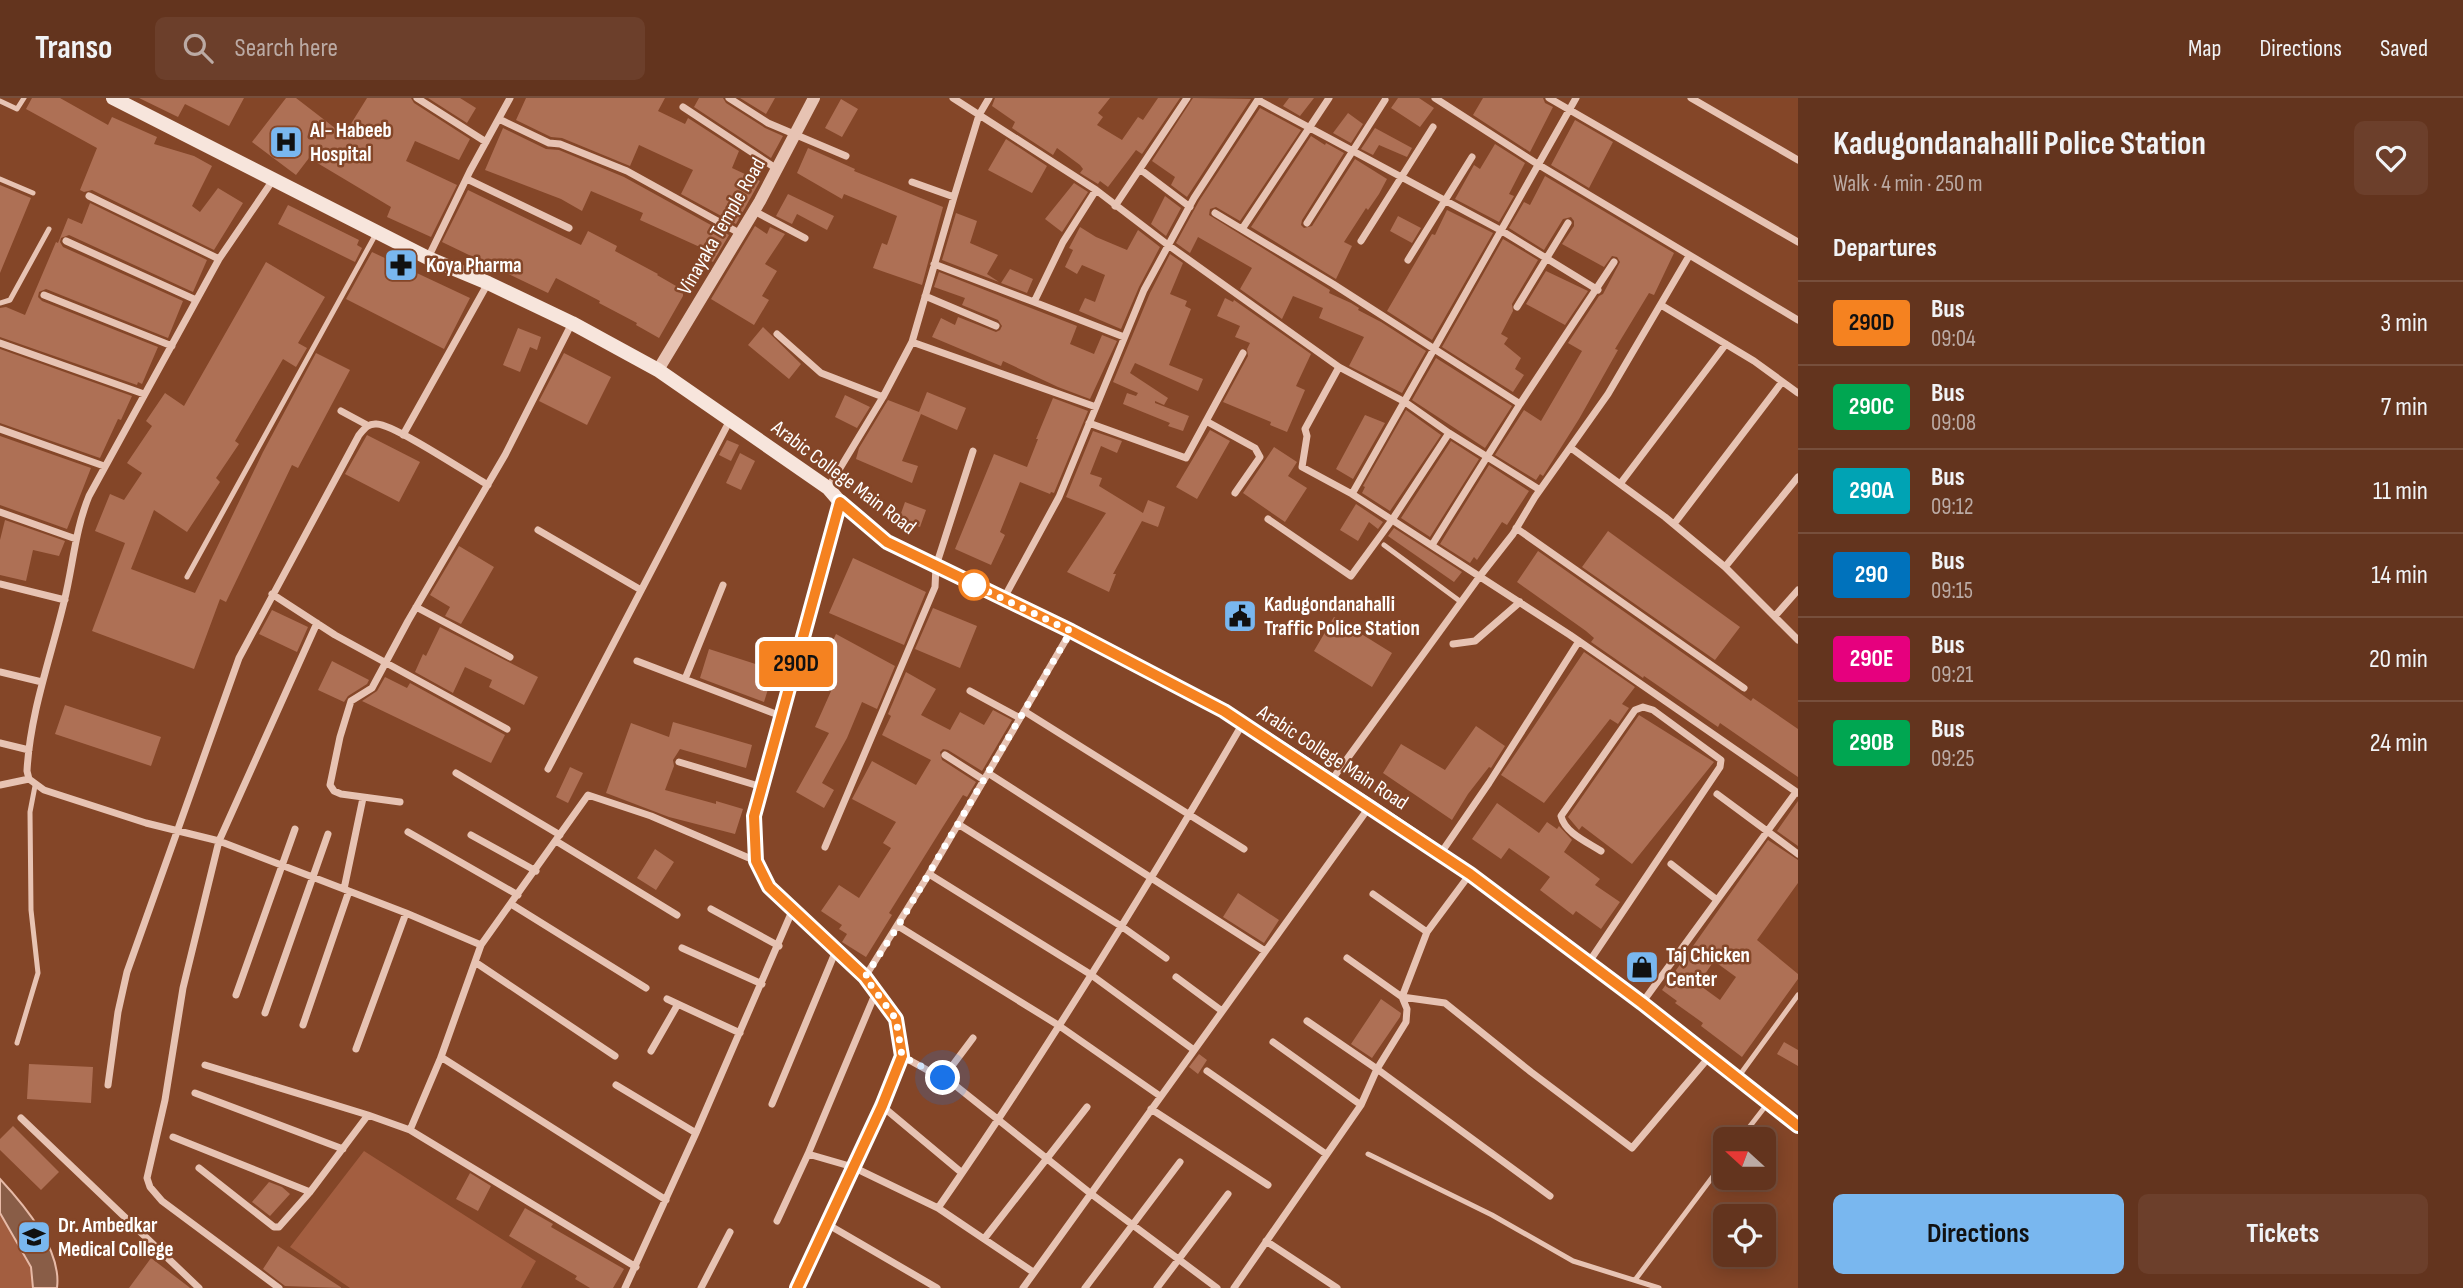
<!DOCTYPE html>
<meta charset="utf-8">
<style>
body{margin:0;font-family:"Sofia Sans Condensed",sans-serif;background:#6c3f2b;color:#f1f3f6;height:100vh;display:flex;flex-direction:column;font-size:26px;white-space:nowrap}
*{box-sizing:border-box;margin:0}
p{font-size:23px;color:#bbaaa4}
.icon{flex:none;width:38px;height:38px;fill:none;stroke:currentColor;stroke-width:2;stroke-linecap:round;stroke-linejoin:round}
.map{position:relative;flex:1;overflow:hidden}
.panel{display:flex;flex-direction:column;background:#63341e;width:665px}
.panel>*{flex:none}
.badge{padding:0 14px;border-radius:5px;font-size:24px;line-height:46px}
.needle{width:46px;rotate:291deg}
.fabs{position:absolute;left:1713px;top:1029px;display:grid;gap:14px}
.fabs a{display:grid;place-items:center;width:63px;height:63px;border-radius:10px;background:#63341e;box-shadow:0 4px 18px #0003,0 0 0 2px #774f3c;font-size:35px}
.you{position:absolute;width:35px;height:35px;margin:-18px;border:5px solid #fff;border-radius:50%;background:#1a73e8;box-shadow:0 0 0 10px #1a73e833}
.map>.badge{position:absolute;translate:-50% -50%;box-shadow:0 0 0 4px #fff}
h2{padding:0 35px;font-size:26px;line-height:63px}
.round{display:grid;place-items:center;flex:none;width:74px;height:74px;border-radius:10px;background:#6c3f2b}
.head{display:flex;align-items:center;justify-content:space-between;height:119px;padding:0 35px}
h1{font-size:33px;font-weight:700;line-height:52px}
.button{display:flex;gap:14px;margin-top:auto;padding:14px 35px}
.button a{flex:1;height:80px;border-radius:10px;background:#79b7ef;color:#111;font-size:28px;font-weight:700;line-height:80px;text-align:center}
.button a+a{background:#6c3f2b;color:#f1f3f6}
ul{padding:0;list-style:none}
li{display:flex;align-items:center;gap:21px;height:84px;padding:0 35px;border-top:2px solid #774f3c}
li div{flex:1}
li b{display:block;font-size:26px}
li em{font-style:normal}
li .badge{min-width:77px;font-weight:700;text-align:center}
header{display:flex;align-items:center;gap:42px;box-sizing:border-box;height:98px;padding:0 35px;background:#63341e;border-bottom:2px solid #774f3c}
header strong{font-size:33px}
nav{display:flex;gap:38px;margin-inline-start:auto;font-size:24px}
.search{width:490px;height:63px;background:#6c3f2b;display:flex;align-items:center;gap:18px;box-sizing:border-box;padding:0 24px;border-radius:10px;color:#bbaaa4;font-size:26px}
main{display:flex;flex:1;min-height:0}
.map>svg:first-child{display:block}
.green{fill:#a35e40}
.water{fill:#895d47;stroke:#e7baa7;stroke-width:2}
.building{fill:#ae7055;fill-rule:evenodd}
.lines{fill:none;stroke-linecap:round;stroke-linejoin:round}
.service{stroke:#e7c3b3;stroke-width:5}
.minor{stroke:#e7c3b3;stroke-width:7}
.tertiary{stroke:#e7c3b3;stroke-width:12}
.secondary{stroke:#f7e5dc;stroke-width:14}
.line-casing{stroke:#fff;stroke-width:16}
.line{stroke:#f58220;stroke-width:10}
.walk{stroke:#fff;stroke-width:7;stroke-dasharray:0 12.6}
.stop-dot{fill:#fff;stroke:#f58220;stroke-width:3.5}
.labels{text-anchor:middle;stroke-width:5;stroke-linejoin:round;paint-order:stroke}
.poi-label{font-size:21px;font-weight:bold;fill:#fff;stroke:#844628;text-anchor:start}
.street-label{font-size:21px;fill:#fff;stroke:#844628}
</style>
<header>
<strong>Transo</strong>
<div class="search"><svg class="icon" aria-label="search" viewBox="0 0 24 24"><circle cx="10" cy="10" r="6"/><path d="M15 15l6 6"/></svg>Search here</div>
<nav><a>Map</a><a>Directions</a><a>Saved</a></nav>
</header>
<main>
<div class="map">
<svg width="1798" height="1190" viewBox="0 0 1798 1190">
<rect width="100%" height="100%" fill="#844628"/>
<!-- green -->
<path class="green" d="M364 1053 536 1163 521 1190H350L290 1149Z
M0 1115 31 1169 33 1190H0Z"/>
<!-- water -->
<path class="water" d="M0 1081C25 1108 62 1152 57 1190H33L31 1169 0 1115Z"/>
<!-- building -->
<path class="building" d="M32 0H60L108 27 112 19 157 39 154 46 194 58 212 68 192 108 200 114 218 90 243 105 214 152 92 92 84 94 80 92 97 50 26 11Z
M139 0H244L229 28 185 6 178 19Z
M286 0H296L344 37 367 0H411L414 5 470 41 459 62 415 43 406 63 457 87 431 139 387 119 391 109 309 60 296 77 252 44Z
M428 0H460L476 10 467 25Z
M526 0H665L658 13 685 26 688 20 739 53 732 70 760 83 736 126 681 96 693 72 639 47 630 68 562 40 551 39 516 22Z
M699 0H723L726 5 765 30 783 38 771 60 694 9Z
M740 0H775L766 16Z
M995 0H1110L1098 15 1103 19 1097 27 1122 42 1138 19 1143 22 1158 0H1180L1142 56 1136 52 1108 89 1100 83 1098 86 1080 75 1083 71 1080 67 1057 50 1053 57 1012 30 1015 24 992 8Z
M1193 0 1251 1 1187 99 1171 87 1175 79 1152 63Z
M1289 0H1314L1300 18 1283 8Z
M1398 0H1419L1434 10 1420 29 1391 10Z
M1483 0H1543L1545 5 1553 9 1530 54 1473 17Z
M841 1 858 11 842 39 825 30Z
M1260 10 1301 32 1240 123 1216 109 1210 111 1209 117 1330 192 1329 195 1351 205 1359 210 1358 212 1381 224 1426 253 1402 295 1349 268 1364 239 1319 220 1323 210 1293 198 1282 221 1240 191 1252 170 1198 139 1190 155 1176 145 1199 103Z
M1348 15 1363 26 1351 45 1333 35Z
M1575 22 1613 44 1589 90 1551 67Z
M503 30 546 51 559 52 624 79 729 137 713 164 698 157 702 150 640 122 643 115 591 93 582 113 561 101 485 72Z
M1375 30 1412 50 1407 59 1379 47 1373 57 1361 51Z
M1311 38 1325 47 1326 45 1344 55 1302 122 1301 127 1304 130 1312 128 1355 61 1387 81 1379 96 1368 112 1366 110 1344 144 1352 148 1336 181 1251 129Z
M1006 41 1047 68 1032 95 988 72Z
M1495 46 1525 65 1509 96 1514 98 1499 124 1455 101 1474 67 1480 71Z
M808 50 855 71 854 73 943 109 922 187 873 170 882 145 887 147 897 118 844 96 842 101 797 75Z
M1545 78 1674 155 1654 197 1649 195 1615 251 1618 252 1579 321 1543 378 1540 376 1536 382 1495 357 1524 312 1541 323 1582 253 1568 245 1599 198 1603 196 1620 164 1617 159 1612 158 1604 169 1562 146 1574 128V123L1571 119 1563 121 1544 152 1509 130 1524 104 1530 107Z
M1074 85 1088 94 1062 134 1045 121Z
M0 87 31 100 0 175Z
M468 92 581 147 588 133 617 148 615 153 658 176 657 177 683 192V198L659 240 636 227 637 225 599 205 600 203 556 180 548 195 442 144Z
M788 96 834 118 827 132 797 116 792 126 776 118Z
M1165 98 1181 110 1166 138 1151 126Z
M90 105 207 162 193 194 69 137 61 140 60 144 63 149 183 203 168 240 46 191 39 194 38 199 42 203 158 249 142 286 138 284 137 287 0 239V210L6 209 25 217 56 144 58 145 68 120 82 126Z
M288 107 359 142 357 147 362 150 355 164 278 126Z
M1447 112 1493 135 1432 242 1387 213 1432 136 1435 137Z
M956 115 977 123 970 145 998 157 987 176 999 184 942 162Z
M1398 118 1421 130 1412 145 1390 133Z
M755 128 767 136 770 129 785 136 765 166 777 173 762 198 769 202 754 227 711 201Z
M1080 129 1096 139 1127 152 1138 132 1160 149 1139 189 1121 231 1079 213 1085 200 1095 204 1105 177 1082 167 1077 176 1065 169 1073 152 1069 150Z
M1503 141 1538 162 1512 206 1513 213 1501 236 1508 240 1504 246 1521 260 1515 271 1524 277 1513 294 1442 249Z
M372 154 470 200 444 251 346 201Z
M1170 156 1183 165 1170 196 1187 203 1185 208 1191 211 1169 267 1203 281 1198 293 1135 265 1130 275 1168 300 1164 307 1155 303V305L1189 318 1183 333 1168 328 1170 325 1123 306 1127 295 1136 298 1138 295 1113 284 1150 195Z
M266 164 325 199 298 245 307 250 296 269 283 261 235 343 239 346 216 380 220 384 187 434 154 412 131 471 195 495 263 354 316 255 350 272 298 370 292 367 226 504 220 501 194 571 92 533 125 445 95 433 110 396 124 402 142 375 127 365 152 328 146 323 165 295 184 308Z
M1010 171 1033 181 1027 195 1001 185Z
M1546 173 1588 193 1565 227 1526 206Z
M939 174 1077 228 1070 246 1094 256 1102 237 1117 243 1090 301 1058 289 1003 263 1001 268 932 239 941 220 955 227 958 219 996 234 1000 232 1002 228 998 222 962 207 965 200 934 189Z
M1225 200 1233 204 1234 202 1311 256 1296 288 1305 292 1287 334 1270 327 1271 324 1223 304 1248 258 1247 251 1250 245 1235 239 1240 228 1217 218Z
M763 229 801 266 789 281 748 247Z
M518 230 541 239 537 252 530 249 520 274 503 267Z
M0 251 132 298 121 322 118 321 100 360 0 325Z
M564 255 611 279 587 327 539 303Z
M1436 260 1512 308 1485 350 1412 302Z
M927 294 966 310 957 332 921 316 902 363 918 368 912 385 856 361 859 350 888 302 919 314Z
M845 297 870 309 857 330 835 319Z
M1053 300 1088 313 1054 395 1051 394 1050 396 1020 384 1000 434 1005 437 991 467 955 451 994 356 1027 369 1038 341H1036Z
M1406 312 1441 337 1390 413 1362 395 1365 389 1363 388Z
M1365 317 1385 325 1353 381 1336 371Z
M1210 332 1230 343 1197 401 1176 389Z
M1093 333 1122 343 1117 355 1101 348 1090 376 1102 380 1099 388 1143 415 1148 402 1165 409 1158 429 1142 423 1113 476H1116L1109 494 1067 474 1106 415 1066 399Z
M367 337 420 364 399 404 345 376Z
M0 338 91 370 67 431 0 407Z
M727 342 739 347 731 363 719 357Z
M1451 343 1479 361 1430 439 1401 420Z
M1274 349 1297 364 1288 378 1307 390 1285 424 1243 395Z
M740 355 755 363 741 392 726 385Z
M1489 367 1529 393 1507 427 1502 424 1477 462 1474 459 1470 465 1440 446Z
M905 404 926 412 920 429 899 421Z
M1356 406 1383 424 1378 431 1369 424 1358 443 1340 432Z
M5 422 65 443 59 458 33 452 26 483 0 477V442Z
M1394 430 1462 474 1454 484 1388 438Z
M1608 433 1740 529 1715 562 1582 469Z
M459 448 494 469 461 526 445 518 450 509 430 497Z
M1538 453 1751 603 1753 600 1798 631V679L1720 625 1718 629 1644 578 1643 580 1591 544 1594 540 1586 533 1517 484Z
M853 460 926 494 904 547 829 515Z
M933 510 977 528 960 570 915 551Z
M272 512 308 529 297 554 259 536Z
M1334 519 1392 555 1372 589 1314 553Z
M440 529 538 579 524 607 489 589 492 582 465 569 453 595 415 574 423 556 426 558Z
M836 536 895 568 877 611 862 604 847 640 822 685 834 692 824 710 796 694 829 635 815 629 832 591 814 583Z
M709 551 774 572 764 604 700 580Z
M1584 554 1635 589 1622 606 1629 610 1618 626 1610 621 1544 705 1501 677Z
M332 563 369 582 367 586 348 598 344 604 318 592Z
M906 574 936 591 921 617 950 632 960 614 984 627 993 612 1012 622 982 673 948 652 943 651 940 654 942 662 976 684 967 699 963 697 944 727 889 815 892 817 866 859 842 844 847 836 839 831 842 827 821 813 839 787 859 800 891 750 883 745 896 724 852 701 872 663 916 687 931 662 882 637 891 618 888 616Z
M385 579 407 590 410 585 505 637 491 665 362 603 377 593Z
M65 607 161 639 151 668 55 636Z
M1639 617 1714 664 1632 766 1582 728 1579 732 1568 719Z
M673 624 752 647 746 670 680 651 673 662 674 668 665 692 716 706V703L743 711 735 736 669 719 606 695 631 625 669 639Z
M1476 628 1505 648 1491 670 1489 669 1468 696 1452 722 1383 675 1401 646 1445 672Z
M570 669 583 675 568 705 556 699Z
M1798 703V748L1777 733Z
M1497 705 1539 735 1547 724 1557 731 1559 728 1572 742 1564 754 1600 781 1595 787 1620 804 1601 831 1576 813 1573 817 1540 792 1550 779 1509 750 1501 761 1472 741Z
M1768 742 1798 762V785L1757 842 1798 876V881L1742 959 1701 928 1703 925 1675 905 1677 903 1662 892ZM1714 863 1736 879 1720 902 1698 886Z
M655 751 674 764 656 792 637 780Z
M1238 795 1279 822 1264 845 1223 819Z
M1381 901 1401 915 1400 919 1372 960 1351 946Z
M1784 944 1798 952V968L1777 956Z
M1199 956 1207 962 1198 976 1189 969Z
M29 966 93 969 91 1005 27 1001Z
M13 1028 59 1074 41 1092 0 1052V1041Z
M470 1075 491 1088 478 1113 456 1101Z
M269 1084 282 1089 290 1096 270 1118 252 1104Z
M525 1110 553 1126 551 1129 624 1171 613 1190H590L575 1181 577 1178 509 1138Z
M278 1148 342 1190 285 1188 263 1171Z
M151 1160 189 1189 190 1190H129Z"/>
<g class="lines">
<!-- service -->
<path class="service" d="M0 3 17 11 24 0
M0 81 33 95
M0 205 10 202 49 131
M1384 447 1461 504
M187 479 377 134
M17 945 38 875 31 812 30 714 35 688
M1739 978 1798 897
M1740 1041 1768 1005
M1368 1056 1492 1117 1573 1163 1659 1190
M1635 1182 1726 1061"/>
<!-- minor -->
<path class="minor" d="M417 0 486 44
M729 0 768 25 846 58
M953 0 1096 92 1168 147 1339 269 1405 304 1449 335 1392 422 1351 478 1268 421
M1435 0 1539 67 1798 222
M1549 0 1798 144
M1576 0 1352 396 1570 537 1798 695
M1691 0 1798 62
M1258 2 1502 133 1598 192
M683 9 777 71
M499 21 549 45 560 46 627 73 741 136
M1141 72 1190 109
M467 81 569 130
M273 82 219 161 89 398C75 432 73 468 64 504 51 559 30 615 27 673L29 681 44 692 146 725 219 743 406 815 481 847
M912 84 954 99
M1096 92 1063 144 1034 204 1124 239
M89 98 219 161
M1115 108 1187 0
M754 113 805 140
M1215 115 1333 186 1520 306
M1307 125 1385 2
M1242 131 1329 0
M66 143 196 202
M1361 143 1433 29
M428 160 470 73 510 0
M1408 162 1472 59
M934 166 1034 204
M44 197 172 248
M925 198 996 228
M1661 207 1754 263 1798 295
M1517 209 1568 125
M777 236 821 275 883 299
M912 244 1096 309
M0 245 144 296
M1339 269 1305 331 1307 338 1302 369 1352 396
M341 313 367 327
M1206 323 1255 350 1260 359 1235 395
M1089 325 1186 360 1243 255
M0 331 104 368
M1449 335 1540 392
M403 337 488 185
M1571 350 1665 419 1725 469 1798 542
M1620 386 1726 246
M828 390 883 299 912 244 954 99 979 17 989 0
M0 414 76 441
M1674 426 1782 284
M1516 430 1744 590
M538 432 641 492
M1432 447 1520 306 1614 164
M1725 469 1798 379
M0 486 65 502
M272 496 335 537 507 631
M1004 500 1059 399 1144 192 1194 100 1259 0
M416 509 510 559
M1775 518 1798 492
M1453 546 1475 543 1520 504
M637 563 781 618
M0 574 42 584
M685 581 723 487
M970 593 1020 620
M1024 613 1244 751
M0 645 29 652
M945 657 984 682
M679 664 762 689
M548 671 730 322
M456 675 560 737
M988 675 1265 853
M1331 683 1480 478 1513 436 1535 399 1608 296 1689 158
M0 687 29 681
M1717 696 1798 756
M400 704 341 696 334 693 330 687 340 639 351 603 372 590 408 523 505 357 572 225
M958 726 1121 828 1166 860
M408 734 518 797
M471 737 536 773
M556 743 677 817
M825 749 935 489 936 468 973 353
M1441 755 1489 685 1579 543
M1671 766 1717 802
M929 776 1090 876 1194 952
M344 791 363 700
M1373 796 1427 834
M511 806 646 890
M711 811 779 848
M898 828 1058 927 1160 998
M682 850 762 886
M1347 860 1402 899 1445 905 1531 974 1632 1050 1710 958
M475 864 615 958
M1589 864 1720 669 1721 662 1653 612 1643 609 1635 612 1561 718C1565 735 1587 744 1601 753
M865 879 929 776 1071 533
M1176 879 1222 913
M236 897 295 731
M667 901 740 935
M1642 905 1796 694
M265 915 328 736
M1307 923 1377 971 1550 1098
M303 927 349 793
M1273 944 1361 1007
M356 951 406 815
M651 953 678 906
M902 958 956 988 1090 1095 1217 1190
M441 959 666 1102
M205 967 368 1017
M1207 973 1326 1056
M943 980 973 940
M108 987 118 914 127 874 239 560 359 337C364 331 368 325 377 326 395 327 467 375 488 387
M616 987 696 1035
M195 995 343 1051
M772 1006 837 850
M882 1008 962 1075
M1151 1011 1268 1087
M21 1020 199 1190
M410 1032 441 959 481 847 588 697 651 718 756 763
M173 1039 310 1094
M808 1056 853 1069 938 1110
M199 1070 274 1129H279L310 1094 368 1017 410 1032 636 1169
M777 1123 808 1056 876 894
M827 1126 937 1190
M984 1141 1087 1009
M1266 1143 1337 1190
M1033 1174 938 1110C1047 953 1147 790 1243 625
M279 1190 162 1103 150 1089 147 1080 165 1002 183 890 219 743 317 525
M625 1190 696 1035 793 811
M701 1190 730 1134
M1023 1190 1370 708
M1085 1190 1180 1064
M1157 1190 1228 1096
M1234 1190 1361 1007 1377 971 1406 924 1407 911 1402 899 1427 834 1470 776"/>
<!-- tertiary -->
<path class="tertiary" d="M658 272 760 103 814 0
M797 1190 882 1008 902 958 896 921 865 879 769 788 756 763 754 718 840 404"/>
<!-- secondary -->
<path class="secondary" d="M113 0 428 160 488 185 572 225 658 272 828 390 840 404 887 444 1071 533 1224 613 1370 708 1470 776 1642 905 1798 1028"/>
</g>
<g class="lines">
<!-- line casing -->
<g class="line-casing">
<path id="line" d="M797 1190 882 1008 902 958 896 921 865 879 769 789 756 763 754 718 840 404 887 444 1071 533 1224 613 1470 776 1642 905 1798 1028"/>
</g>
<!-- line -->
<use href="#line" class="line"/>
<!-- walk -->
<path class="walk" d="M943 980 902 958 896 921 865 879 898 828 1071 533 974 487"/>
</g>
<!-- icons -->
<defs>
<g id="hospital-square" transform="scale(1.75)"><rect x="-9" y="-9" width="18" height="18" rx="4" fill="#79b7ef" stroke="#844628"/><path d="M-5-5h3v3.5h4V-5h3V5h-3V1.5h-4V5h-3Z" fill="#111"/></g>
<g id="pharmacy-square" transform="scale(1.75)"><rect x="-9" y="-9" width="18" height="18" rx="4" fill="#79b7ef" stroke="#844628"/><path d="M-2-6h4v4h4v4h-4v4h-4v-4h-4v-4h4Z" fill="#111"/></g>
<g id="civic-square" transform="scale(1.75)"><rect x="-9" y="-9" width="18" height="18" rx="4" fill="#79b7ef" stroke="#844628"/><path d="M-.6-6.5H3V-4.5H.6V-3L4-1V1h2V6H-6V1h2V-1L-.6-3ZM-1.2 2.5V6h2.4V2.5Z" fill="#111"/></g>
<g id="shop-square" transform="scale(1.75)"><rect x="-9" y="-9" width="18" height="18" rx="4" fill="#79b7ef" stroke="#844628"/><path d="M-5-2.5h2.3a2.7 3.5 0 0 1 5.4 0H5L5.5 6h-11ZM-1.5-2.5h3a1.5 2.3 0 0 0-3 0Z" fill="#111"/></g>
<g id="university-square" transform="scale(1.75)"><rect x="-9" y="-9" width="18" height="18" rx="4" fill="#79b7ef" stroke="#844628"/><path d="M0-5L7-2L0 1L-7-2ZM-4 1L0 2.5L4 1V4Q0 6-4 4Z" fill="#111"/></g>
</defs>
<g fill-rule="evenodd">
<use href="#hospital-square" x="286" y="44"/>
<use href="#pharmacy-square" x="401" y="167"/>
<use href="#civic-square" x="1240" y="518"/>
<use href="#shop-square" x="1642" y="869"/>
<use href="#university-square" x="34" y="1139"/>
</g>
<!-- markers -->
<circle class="stop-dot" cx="974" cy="487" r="14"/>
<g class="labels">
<!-- poi labels -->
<g class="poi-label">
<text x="310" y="39">Al- Habeeb<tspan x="310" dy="24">Hospital</tspan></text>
<text x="426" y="174">Koya Pharma</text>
<text x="1264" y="513">Kadugondanahalli<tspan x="1264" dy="24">Traffic Police Station</tspan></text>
<text x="1666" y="864">Taj Chicken<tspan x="1666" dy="24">Center</tspan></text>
<text x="58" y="1134">Dr. Ambedkar<tspan x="58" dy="24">Medical College</tspan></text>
</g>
<!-- street labels -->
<g class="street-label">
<text transform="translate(721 128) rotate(-60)" y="7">Vinayaka Temple Road</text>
<text transform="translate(844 379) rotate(37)" y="7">Arabic College Main Road</text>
<text transform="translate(1333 659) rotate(33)" y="7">Arabic College Main Road</text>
</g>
</g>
</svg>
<div class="fabs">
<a><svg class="needle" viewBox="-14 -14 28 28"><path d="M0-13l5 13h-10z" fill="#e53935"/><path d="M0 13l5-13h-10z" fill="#bbaaa4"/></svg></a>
<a><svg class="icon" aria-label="locate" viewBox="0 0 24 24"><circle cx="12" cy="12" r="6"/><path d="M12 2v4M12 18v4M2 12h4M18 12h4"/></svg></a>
</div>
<div class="you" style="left:943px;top:980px"></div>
<b class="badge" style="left:796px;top:566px;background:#f58220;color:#111">290D</b>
</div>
<section class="panel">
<div class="head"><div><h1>Kadugondanahalli Police Station</h1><p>Walk · 4 min · 250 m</p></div><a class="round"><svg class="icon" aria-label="heart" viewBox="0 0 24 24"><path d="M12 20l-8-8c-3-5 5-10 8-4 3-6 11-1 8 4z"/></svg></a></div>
<h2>Departures</h2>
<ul>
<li><span class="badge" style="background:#f58220;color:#111">290D</span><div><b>Bus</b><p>09:04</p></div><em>3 min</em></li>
<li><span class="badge" style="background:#00a651;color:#fff">290C</span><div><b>Bus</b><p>09:08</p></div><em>7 min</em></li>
<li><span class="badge" style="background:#00a3b4;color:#fff">290A</span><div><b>Bus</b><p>09:12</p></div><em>11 min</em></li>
<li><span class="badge" style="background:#0072bc;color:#fff">290</span><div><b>Bus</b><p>09:15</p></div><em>14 min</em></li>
<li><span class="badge" style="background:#e6007e;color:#fff">290E</span><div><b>Bus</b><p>09:21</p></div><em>20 min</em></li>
<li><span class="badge" style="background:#00a651;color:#fff">290B</span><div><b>Bus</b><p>09:25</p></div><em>24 min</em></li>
</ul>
<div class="button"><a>Directions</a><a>Tickets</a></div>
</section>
</main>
